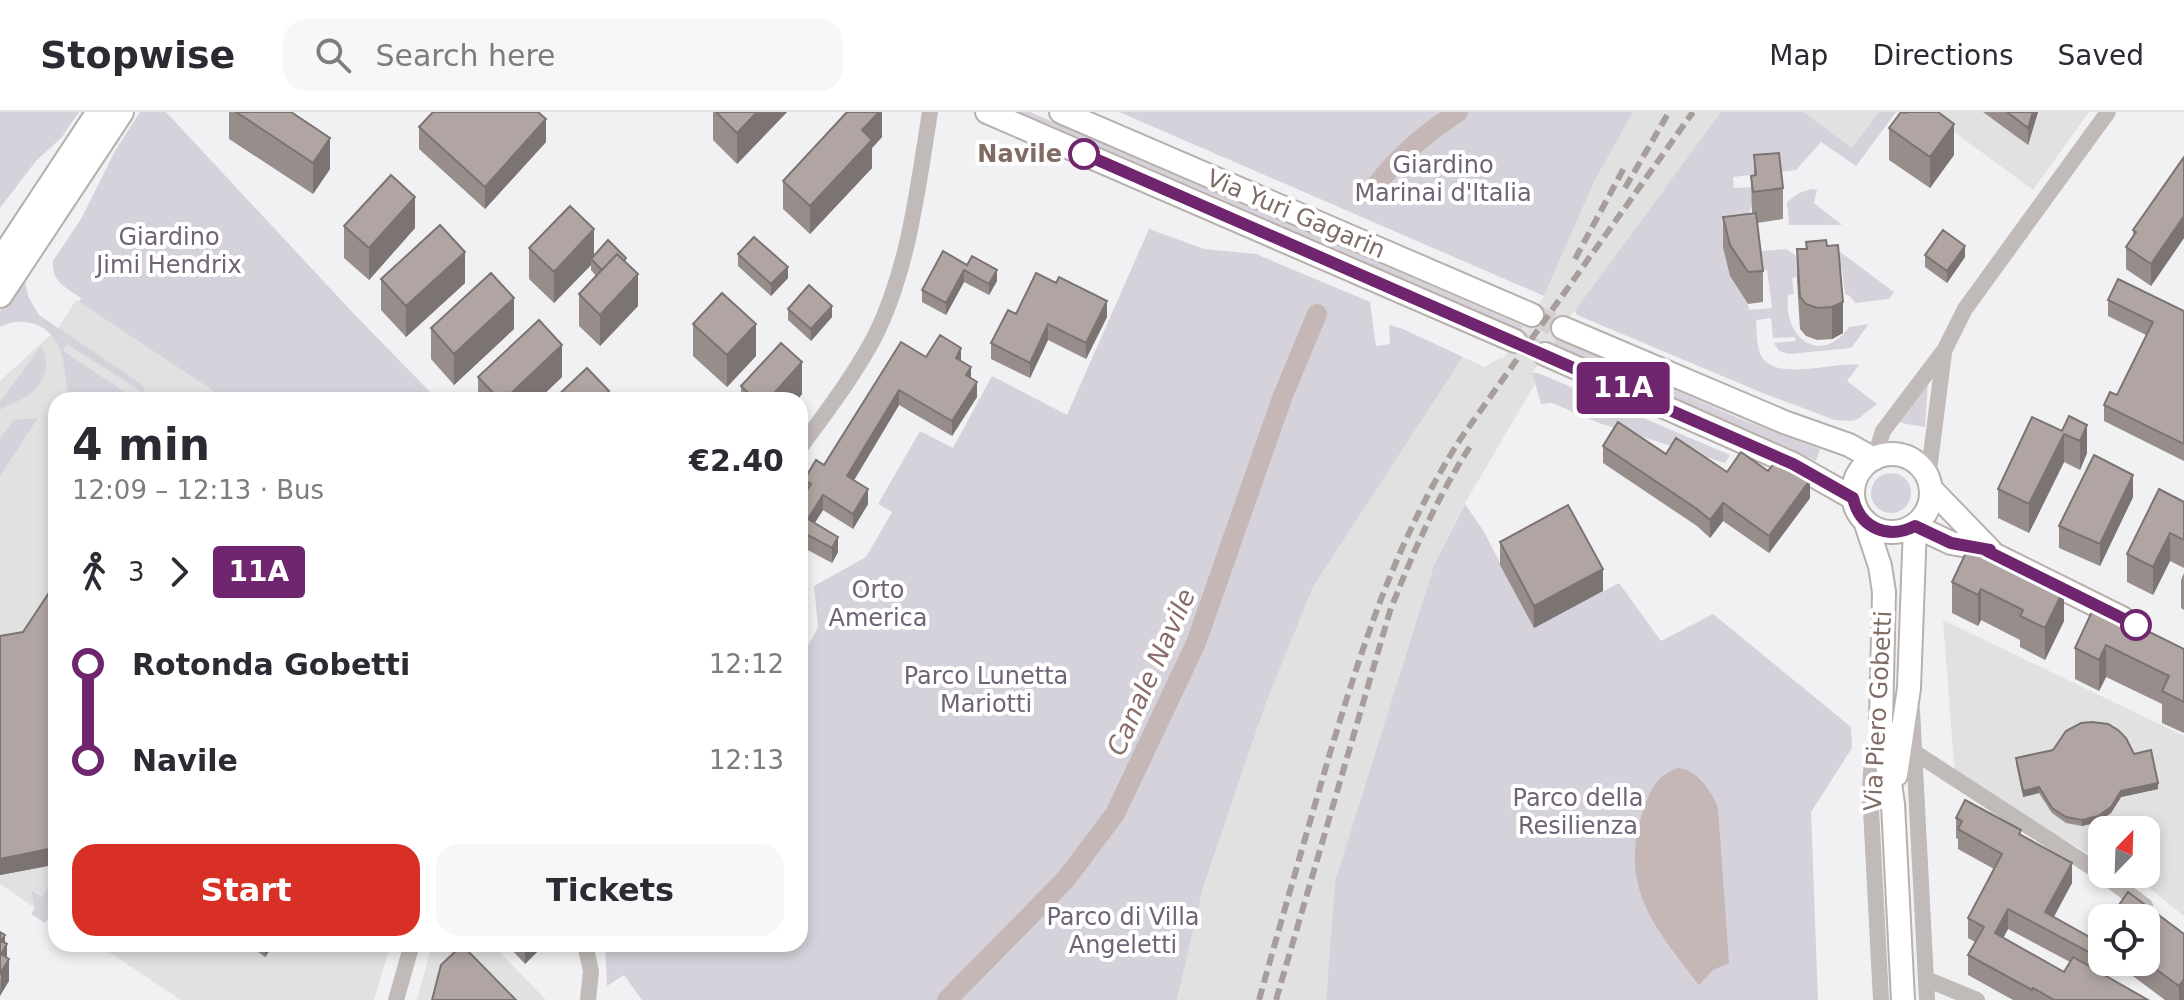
<!DOCTYPE html>
<meta charset="utf-8">
<style>
body{margin:0;font-family:"DejaVu Sans",sans-serif;background:#f7f7f7;color:#2b2b33;height:100vh;display:flex;flex-direction:column;font-size:30px;white-space:nowrap}
*{box-sizing:border-box;margin:0}
p{font-size:26px;color:#7c7c81}
.icon{flex:none;width:44px;height:44px;fill:none;stroke:currentColor;stroke-width:2;stroke-linecap:round;stroke-linejoin:round}
.map{position:relative;flex:1;overflow:hidden}
.panel{position:absolute;left:48px;top:280px;width:760px;height:560px;display:flex;flex-direction:column;background:#fff;border-radius:24px;box-shadow:0 4px 12px #0003}
.panel>*{flex:none}
.badge{padding:0 16px;border-radius:6px;font-size:28px;line-height:52px}
.needle{width:52px;rotate:23deg}
.controls{position:absolute;left:2088px;top:704px;display:grid;gap:16px}
.controls a{display:grid;place-items:center;width:72px;height:72px;border-radius:16px;background:#fff;box-shadow:0 4px 12px #0003;font-size:40px}
.map>.badge{position:absolute;translate:-50% -50%;box-shadow:0 0 0 4px #fff}
.legs{display:flex;align-items:center;gap:12px;height:88px;padding:0 24px;font-size:26px}
.legs p{margin-inline-start:auto}
.headline{display:flex;align-items:center;justify-content:space-between;height:136px;padding:0 24px}
h1{font-size:44px;font-weight:800;line-height:60px}
.cta{display:flex;gap:16px;margin-top:auto;padding:16px 24px}
.cta a{flex:1;height:92px;border-radius:24px;background:#d93025;color:#fff;font-size:32px;font-weight:800;line-height:92px;text-align:center}
.cta a+a{background:#f7f7f7;color:#2b2b33}
ul{padding:0 24px;list-style:none}
li{display:flex;align-items:center;gap:28px;height:96px;font-size:30px}
li i{display:grid;place-items:center;width:12px;height:100%;margin:0 10px;background:currentColor}
li i::after{content:'';width:20px;height:20px;margin:-10px;border:6px solid;border-radius:50%;background:#fff}
li p{margin-inline-start:auto}
li:first-child i{background:linear-gradient(#0000 50%,currentColor 0)}
li:last-child i{background:linear-gradient(currentColor 50%,#0000 0)}
header{display:flex;align-items:center;gap:48px;box-sizing:border-box;height:112px;padding:0 40px;background:#fff;border-bottom:2px solid #e1e1e2}
header strong{font-size:38px}
nav{display:flex;gap:44px;margin-inline-start:auto;font-size:28px}
.search{width:560px;height:72px;background:#f7f7f7;display:flex;align-items:center;gap:20px;box-sizing:border-box;padding:0 28px;border-radius:24px;color:#7c7c81;font-size:30px}
.map>svg:first-child{display:block}
.built{fill:#e2e1e2}
.green{fill:#d6d2db}
.water{fill:#c5b7b6}
.lines{fill:none;stroke-linecap:round;stroke-linejoin:round}
.canal{stroke:#c5b7b6;stroke-width:20}
.secondary-tunnel{stroke:#d5d0d0;stroke-width:22;stroke-dasharray:22 11;stroke-linecap:butt}
.secondary-casing{stroke:#b7b0ad;stroke-width:26}
.primary-casing{stroke:#b5afac;stroke-width:28}
.street{stroke:#c0bab8;stroke-width:16}
.secondary{stroke:#fff;stroke-width:22}
.primary{stroke:#fff;stroke-width:24}
.rail{stroke:#a79e9b;stroke-width:6;stroke-dasharray:12 6;stroke-linecap:butt}
.wall{fill:#978e8c;fill-rule:evenodd}
.shaded-wall{fill:#7b7472}
.building{fill:#b0a5a3;stroke:#7b7472;stroke-width:2}
.line-1-casing{stroke:#fff;stroke-width:18}
.line-1{stroke:#70266f;stroke-width:12}
.stop-1-dot{fill:#fff;stroke:#70266f;stroke-width:4}
.labels{text-anchor:middle;stroke-width:8;stroke-linejoin:round;paint-order:stroke}
.stop-label{font-size:24px;font-weight:bold;fill:#806c65;stroke:#fff;text-anchor:end}
.park-label{font-size:24px;fill:#706377;stroke:#fff}
.street-label{font-size:24px;fill:#806c65;stroke:#fff}
.water-label{font-size:26px;font-style:italic;fill:#8a6e6b;stroke:#fff}
</style>
<header>
<strong>Stopwise</strong>
<div class="search"><svg class="icon" aria-label="search" viewBox="0 0 24 24"><circle cx="10" cy="10" r="6"/><path d="M15 15l6 6"/></svg>Search here</div>
<nav><a>Map</a><a>Directions</a><a>Saved</a></nav>
</header>
<div class="map">
<svg width="2184" height="888" viewBox="0 0 2184 888">
<rect width="100%" height="100%" fill="#f1f1f4"/>
<!-- built -->
<path class="built" d="M1633 0H1730L1577 200 1574 199 1533 260 1535 272 1465 391 1434 453 1335 769 1326 888H1177L1203 776 1266 591 1313 475 1463 245 1484 255 1500 246 1503 247 1544 184 1594 70Z
M1782 0H1896L1856 54Z
M1927 0H2089L2033 78Z
M76 188 227 288H56V805L35 796 0 772V269L58 216Z
M1943 508 2184 624V804L2149 776 2125 762H2146V718H2102V749L1955 665Z
M97 832H391L374 888H181Z
M432 832H492L546 888H417Z"/>
<!-- green -->
<path class="green" d="M0 0H79L62 25 36 49 0 96Z
M140 0H166L355 203 438 288H227L79 190 81 186C66 176 51 169 53 149L81 107 115 39Z
M1011 0H1030L1524 214 1519 221Z
M1119 0H1633L1594 70 1544 184Z
M1721 0H1803L1852 36 1879 0H1896L1856 54 1821 30 1796 58 1733 65 1734 76 1754 75 1756 94 1751 95 1745 114 1723 137 1730 164 1748 192 1749 198 1772 196 1767 158H1763L1761 139 1786 137 1811 154 1803 164 1792 166 1794 182 1788 183C1783 229 1823 253 1849 215L1869 212 1851 236 1789 242 1779 239 1774 231 1795 229V225L1773 226 1771 206 1756 208C1757 219 1756 235 1762 245 1777 270 1835 249 1859 253L1847 269 1877 292 1858 307 1851 309 1835 308 1765 282 1577 203 1575 199Z
M1812 77 1817 78 1814 91 1842 113H1789L1787 90 1799 81Z
M1149 117 1204 137 1256 142 1370 190 1376 234 1390 232 1389 213 1403 217 1463 245 1313 475 1266 591 1203 776 1177 888H642L624 863 607 874 605 832H800V543L804 542 818 515 814 474 866 445 892 400 878 392 920 319 953 336 992 264 1067 303Z
M1831 133 1894 180 1889 187 1855 191 1850 184 1845 182 1842 157 1801 138V136Z
M24 166 29 186 39 203 137 269 142 273 145 282 67 232 63 239 137 288H97L85 282H68C65 267 65 251 60 237 51 212 22 203 0 215V199L21 167Z
M1556 226 1743 308 1820 337 1816 349 1552 233Z
M41 234C51 250 46 270 30 282 22 289 9 291 0 298V290Z
M1532 261H1538L1730 343 1725 351 1599 311 1552 291 1541 292Z
M1928 270 1925 315 1901 311 1900 309Z
M38 306 0 364V326L14 308Z
M1871 381a20 20 0 1 1 40 0a20 20 0 1 1-40 0Z
M1465 392 1483 418 1534 516 1619 471 1661 529 1713 502 1851 615 1852 636 1811 700 1818 888H1326L1335 769 1434 453Z
M51 771 56 774V795L45 811 31 802 35 796 31 778 42 785Z"/>
<!-- water -->
<path class="water" d="M1678 656C1696 657 1712 679 1718 696L1729 851 1713 858 1699 873C1654 814 1617 774 1644 696 1650 678 1658 662 1678 656Z"/>
<g class="lines">
<!-- canal -->
<path class="canal" d="M1371 80C1397 45 1422 24 1458 0
M947 888 1066 767 1115 702 1196 531 1282 286 1317 202"/>
<!-- secondary-tunnel -->
<path class="secondary-tunnel" d="M1532 203 1563 216
M1515 229 1545 242"/>
<!-- secondary casing -->
<g class="secondary-casing">
<path id="secondary" d="M987 0 1515 229
M1061 0 1532 203
M1563 216 1784 310 1849 333 1874 347
M1545 242 1793 352 1853 386
M1853 381a39 39 0 1 1 78 0a39 39 0 1 1-78 0Z
M1931 377 1990 438 1987 439 2122 506
M1865 409 1880 454 1884 480 1881 609 1893 692 1903 888
M1915 414 1951 431 1990 438
M1896 663 1909 576 1915 414"/>
</g>
<!-- primary casing -->
<g class="primary-casing">
<path id="primary" d="M0 150 99 0
M0 183 121 0"/>
</g>
<!-- street -->
<path class="street" d="M800 336C826 300 854 264 875 224 909 156 918 74 930 0
M1874 347 1883 319 1945 237 1965 197 2108 0
M1928 366 1944 241
M1912 598 1927 888
M1879 619 1872 646 1870 678 1881 888
M1914 640 2102 762
M2102 762 2145 794
M585 832 591 859 588 888
M1926 867 1977 888
M396 888 412 832"/>
<!-- secondary -->
<use href="#secondary" class="secondary"/>
<!-- primary -->
<use href="#primary" class="primary"/>
<!-- rail -->
<path class="rail" d="M1625 76 1669 0
M1575 147 1624 56
M1259 888C1282 806 1306 723 1330 641 1364 529 1397 426 1461 326L1693 0
M1276 888 1390 499C1413 440 1438 383 1473 330"/>
</g>
<!-- wall -->
<path class="wall" d="M229 0H291L330 57 313 82 229 27Z
M713 0H787L737 52 713 28Z
M882 0V25L872 36V56L810 122 783 97V69Z
M1983 0H2038L2028 33Z
M419 15 546 30 485 97 419 37Z
M1889 16 1954 43 1930 76 1889 48Z
M1754 43 1783 76V107L1757 111 1763 159V190L1748 192 1730 164 1723 136V105L1752 102 1751 64 1754 63Z
M2184 45V126L2151 174 2126 157V135L2133 125V118Z
M344 114 415 116 369 168 344 146Z
M529 136 594 143 626 151 638 194 600 234 579 214V182L596 164 591 158V153L554 191 529 167Z
M1797 137H1806L1843 221 1832 227 1817 228 1806 224 1800 217 1797 169Z
M943 139 997 169 989 183 964 170 946 203 922 190V178Z
M738 142 788 166 771 184 738 154Z
M1925 143 1965 145 1947 171 1925 155Z
M381 167 465 171 406 225 381 198Z
M2108 188 2184 199V349L2104 309V293L2117 283 2146 223 2108 204Z
M788 197 832 205 811 229 788 208Z
M1016 202 1107 205 1086 247 1048 228 1030 266 991 247V231Z
M693 212 756 244 727 275 693 244Z
M431 216 514 217 454 273 431 247Z
M926 245 961 250 971 266 977 285 952 324 899 293 854 368 868 392 853 417 823 398 814 411 838 440 832 451 804 436 800 443V389L804 383V368L824 353Z
M478 265H562L538 288H478Z
M741 274 802 282 797 288H741Z
M2069 304 2087 341 2080 358 2064 350 2029 421 1998 406V377L2062 319Z
M1603 334 1666 342 1810 386 1769 441 1723 409 1710 426 1697 414 1603 351Z
M2133 385 2100 454 2059 436V414Z
M2184 390V456L2170 449 2153 483 2127 470V442Z
M1500 430 1603 479 1534 516 1500 453Z
M1995 450 2064 509 2045 548 2020 535V528L1981 508 1978 514 1952 501V470Z
M2184 461V498L2181 496V468Z
M56 470V754L53 753 0 763V524L23 520Z
M2095 493 2184 537V621L2162 611V592L2106 565 2099 579 2075 567V536Z
M2053 638 2134 642 2158 677 2121 685 2111 701 2098 710 2082 714 2066 711 2052 701 2039 681 2023 685 2016 652V646Z
M1956 706 2021 723 2072 771 2053 805 2102 832V817L2103 853 2099 860 2148 888H2013L1968 863V843L1975 830 1968 826V806L1994 757 1958 737V727L1956 726ZM2008 817 2070 850 2064 860 2003 826Z
M2184 822V888H2165L2114 850H2146Z
M247 832H274L265 845Z
M506 832H545L525 852Z"/>
<!-- shaded-wall -->
<path class="shaded-wall" d="M757 0H787L737 52V21Z
M879 0H882V25L872 36V56L810 122V94L862 18Z
M2033 0H2038L2028 33V16Z
M546 7V30L485 97V75Z
M1954 12V43L1930 76V45Z
M330 26V57L313 82V51Z
M415 85V116L369 168V136Z
M2184 104V126L2151 174V152Z
M594 117V149L591 147V153L554 191V160Z
M1965 134V145L1947 171V159Z
M465 140V171L406 225V194Z
M788 155V166L771 184V172Z
M964 158V170L946 203V191Z
M997 158V169L989 183V172Z
M638 162V194L600 234V203Z
M514 186V217L454 273V242Z
M1107 189V205L1086 247V231Z
M1843 190V221L1832 227V195Z
M832 194V205L811 229V217Z
M756 212V244L727 275V243Z
M1048 212V228L1030 266V251Z
M562 233V265L538 288H504Z
M961 236V251L956 246Z
M802 250V282L797 288H768Z
M971 255V270L966 263Z
M977 270V285L952 324V309Z
M899 278V293L847 380V364Z
M609 279V288H600Z
M2087 313V341L2080 358V329Z
M2064 322V350L2029 421V392Z
M2133 363V385L2100 454V432Z
M1810 368V386L1769 441V424Z
M868 377V392L853 417V402Z
M823 383V398L808 422V407Z
M1723 391V409L1710 426V408Z
M804 421V436L800 443V428Z
M2170 421V449L2153 483V455Z
M838 425V440L832 451V436Z
M1603 457V479L1534 516V494Z
M1981 477V508L1978 514V483Z
M2064 477V509L2045 548V516Z
M2106 533V565L2099 579V548Z
M2158 671V677L2121 685 2111 701 2098 710 2082 714V708L2121 679Z
M2039 675V681L2023 685V679Z
M53 736V753L0 763V747Z
M2072 751V771L2047 818 2045 800Z
M2008 797V817L1995 841V821Z
M5 823V835L7 832V851L9 847V869L0 884 1 829Z
M265 832H274L265 845Z
M529 832H545L525 852V836Z
M2102 834 2103 853 2096 864V844Z
M2184 867V888H2179V874Z"/>
<!-- building -->
<path class="building" d="M236 0H291L330 26 313 51Z
M433 0H538L546 7 485 75 419 15Z
M716 0H757L737 21Z
M847 0H879L862 18 872 28 810 94 783 69Z
M1901 0 1906 1 1907 0H1938L1954 12 1930 45 1889 16Z
M2007 0H2033L2028 16Z
M1779 41 1783 76 1753 80 1751 64 1756 63 1754 43Z
M2184 45V104L2151 152 2126 135 2136 120 2133 118Z
M391 63 415 85 369 136 344 114Z
M570 94 594 117 554 160 529 136Z
M1756 101 1763 159 1748 160 1730 133 1723 105Z
M440 113 465 140 406 194 381 167Z
M1943 118 1965 134 1947 159 1925 143Z
M754 125 788 155 771 172 738 142Z
M608 128 626 146 624 149 617 142 602 158 591 147Z
M1826 128 1827 134 1838 133 1843 190 1832 195 1817 196 1806 192 1800 185 1797 137H1807L1806 130Z
M943 139 967 153 972 144 997 158 989 172 964 158 946 191 922 178Z
M617 142 638 162 600 203 579 182Z
M491 161 514 186 454 242 431 216Z
M1036 161 1056 171 1059 165 1107 189 1086 231 1048 212 1030 251 991 231 1008 198 1016 202Z
M2118 167 2184 199V332L2104 293 2110 280 2117 283 2153 210 2108 188Z
M809 173 832 194 811 217 788 197Z
M722 181 756 212 727 243 693 212Z
M539 208 562 233 504 288H500L478 265Z
M940 223 961 236 956 246 971 255 966 263 977 270 952 309 899 278 847 364 868 377 853 402 823 383 808 407 838 425 832 436 804 421 800 428V389L811 372 804 368 816 348 824 353 901 230 926 245Z
M781 231 802 250 768 288H756L741 274Z
M587 256 609 279 600 288H553Z
M2069 304 2087 313 2080 329 2064 322 2029 392 1998 377 2032 305 2062 319Z
M1618 310 1666 342 1676 326 1727 360 1741 340 1768 359 1775 350 1810 368 1769 424 1723 391 1710 408 1697 397 1603 334Z
M2094 343 2133 363 2100 432 2059 414Z
M2159 377 2184 390V428L2170 421 2153 455 2127 442Z
M1568 393 1603 457 1534 494 1500 430Z
M1970 432 1995 444 1992 449 2035 470 2038 465 2064 477 2045 516 2020 504 2023 498 1981 477 1978 483 1952 470Z
M56 470V738L53 736 0 747V524L23 520Z
M2095 493 2184 537V590L2162 579 2169 564 2106 533 2099 548 2075 536Z
M2092 610 2108 612 2118 618 2126 626 2134 642 2151 638 2158 671 2121 679 2111 695 2098 704 2082 708 2066 705 2052 696 2039 675 2023 679 2016 646 2053 638 2066 619 2081 611Z
M1965 688 2021 718 2019 722 2072 751 2045 800 2102 832V834L2096 844 2008 797 1995 821 2064 860 2073 845 2148 888H2054L2033 876 2032 878 1968 843 1984 815 1968 806 2002 742 1958 717 1962 709 1956 706Z
M2128 780 2184 822V867L2179 874 2146 850V806H2110Z
M0 820 5 823 1 829 7 832 1 842 9 847 0 862Z
M462 833 516 888H432L441 853Z"/>
<g class="lines">
<!-- line-1 casing -->
<g class="line-1-casing">
<path id="line-1" d="M1084 42 1793 352 1853 386C1860 416 1888 428 1915 414L1951 431 1990 438 1987 439 2136 513"/>
</g>
<!-- line-1 -->
<use href="#line-1" class="line-1"/>
</g>
<!-- markers -->
<g class="stop-1-dot">
<circle cx="1084" cy="42" r="14"/>
<circle cx="2136" cy="513" r="14"/>
</g>
<g class="labels">
<!-- stop labels -->
<g class="stop-label">
<text x="1062" y="50">Navile</text>
</g>
<!-- park labels -->
<g class="park-label">
<text x="1443" y="61">Giardino<tspan x="1443" dy="28">Marinai d'Italia</tspan></text>
<text x="169" y="133">Giardino<tspan x="169" dy="28">Jimi Hendrix</tspan></text>
<text x="878" y="486">Orto<tspan x="878" dy="28">America</tspan></text>
<text x="986" y="572">Parco Lunetta<tspan x="986" dy="28">Mariotti</tspan></text>
<text x="1578" y="694">Parco della<tspan x="1578" dy="28">Resilienza</tspan></text>
<text x="1123" y="813">Parco di Villa<tspan x="1123" dy="28">Angeletti</tspan></text>
</g>
<!-- street labels -->
<g class="street-label">
<text transform="translate(1296 102) rotate(23)" y="8">Via Yuri Gagarin</text>
<text transform="translate(1878 599) rotate(-87)" y="8">Via Piero Gobetti</text>
</g>
<!-- water labels -->
<g class="water-label">
<text transform="translate(1151 560) rotate(-66)" y="9">Canale Navile</text>
</g>
</g>
</svg>
<div class="controls">
<a><svg class="needle" viewBox="-14 -14 28 28"><path d="M0-13l5 13h-10z" fill="#e53935"/><path d="M0 13l5-13h-10z" fill="#7c7c81"/></svg></a>
<a><svg class="icon" aria-label="locate" viewBox="0 0 24 24"><circle cx="12" cy="12" r="6"/><path d="M12 2v4M12 18v4M2 12h4M18 12h4"/></svg></a>
</div>
<b class="badge" style="left:1623px;top:276px;background:#70266f;color:#fff">11A</b>
<section class="panel">
<div class="headline"><div><h1>4 min</h1><p>12:09 – 12:13 · Bus</p></div><b>€2.40</b></div>
<div class="legs"><svg class="icon" aria-label="walk" viewBox="0 0 24 24"><circle cx="13" cy="4" r="2"/><path d="M13 8l-2 6 4 7M11 14l-3 7M7 12l3-4h3l4 4"/></svg>3<svg class="icon" aria-label="forward" viewBox="0 0 24 24"><path d="M9 5l7 7-7 7"/></svg><b class="badge" style="background:#70266f;color:#fff">11A</b></div>
<ul>
<li><i style="color:#70266f"></i><b>Rotonda Gobetti</b><p>12:12</p></li>
<li><i style="color:#70266f"></i><b>Navile</b><p>12:13</p></li>
</ul>
<div class="cta"><a>Start</a><a>Tickets</a></div>
</section>
</div>
